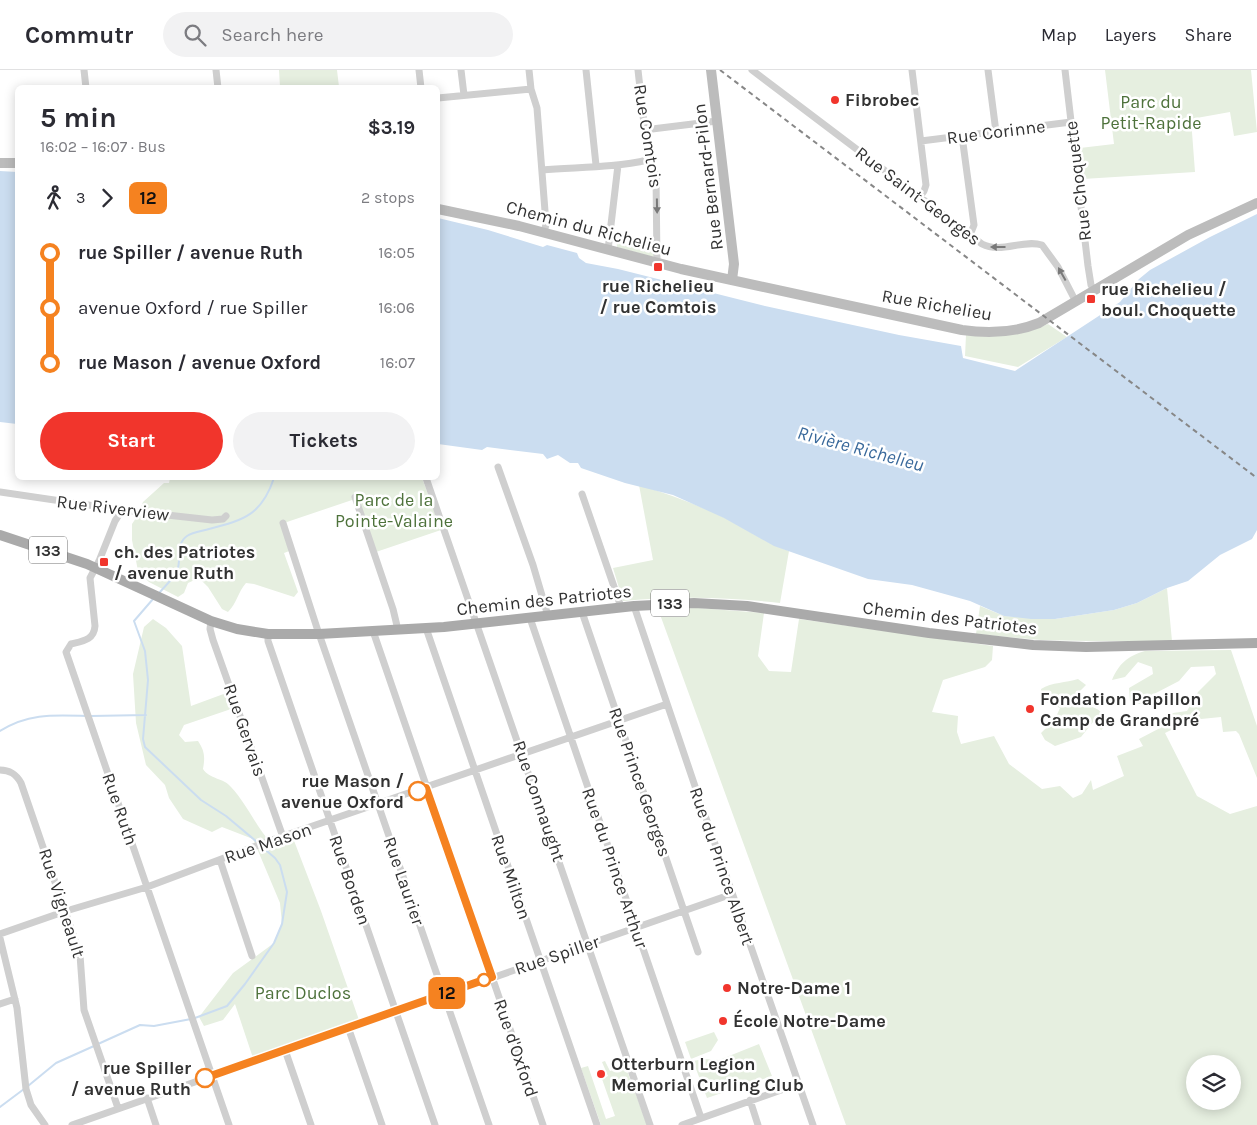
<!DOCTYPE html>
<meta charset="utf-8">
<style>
body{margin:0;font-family:Karla,sans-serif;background:#f2f2f3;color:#2b2b33;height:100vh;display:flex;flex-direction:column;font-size:19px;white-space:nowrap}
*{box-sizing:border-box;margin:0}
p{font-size:16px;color:#7c7c81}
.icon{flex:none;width:28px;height:28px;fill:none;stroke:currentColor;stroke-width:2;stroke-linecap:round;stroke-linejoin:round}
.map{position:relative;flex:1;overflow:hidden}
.details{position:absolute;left:15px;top:15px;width:425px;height:395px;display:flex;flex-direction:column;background:#fff;border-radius:8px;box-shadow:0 2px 12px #0003}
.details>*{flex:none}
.badge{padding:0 10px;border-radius:8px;font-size:18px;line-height:32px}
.controls{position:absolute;left:1186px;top:985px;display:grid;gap:10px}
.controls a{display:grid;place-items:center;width:55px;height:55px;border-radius:50%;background:#fff;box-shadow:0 2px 12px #0003;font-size:25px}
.map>.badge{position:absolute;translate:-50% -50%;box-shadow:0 0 0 2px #fff}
.legs{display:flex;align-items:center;gap:8px;height:55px;padding:0 25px;font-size:16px}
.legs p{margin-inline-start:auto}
.head{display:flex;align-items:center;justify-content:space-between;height:85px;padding:0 25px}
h1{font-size:28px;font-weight:700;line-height:38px}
.action{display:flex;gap:10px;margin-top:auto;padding:10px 25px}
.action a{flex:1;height:58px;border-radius:30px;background:#f1352c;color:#fff;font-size:20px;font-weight:700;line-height:58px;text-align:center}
.action a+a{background:#f2f2f3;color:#2b2b33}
ul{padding:0 25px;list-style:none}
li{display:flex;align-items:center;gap:18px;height:55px;font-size:19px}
li i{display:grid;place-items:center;width:8px;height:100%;margin:0 6px;background:currentColor}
li i::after{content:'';width:12px;height:12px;margin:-6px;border:4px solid;border-radius:50%;background:#fff}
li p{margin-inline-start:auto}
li:first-child i{background:linear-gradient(#0000 50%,currentColor 0)}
li:last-child i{background:linear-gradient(currentColor 50%,#0000 0)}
header{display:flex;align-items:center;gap:30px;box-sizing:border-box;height:70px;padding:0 25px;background:#fff;border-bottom:1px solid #e1e1e2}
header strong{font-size:24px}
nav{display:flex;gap:28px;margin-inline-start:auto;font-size:18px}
.search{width:350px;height:45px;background:#f2f2f3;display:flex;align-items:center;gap:12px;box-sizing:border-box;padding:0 18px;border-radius:28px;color:#7c7c81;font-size:19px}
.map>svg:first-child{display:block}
.green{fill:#e6efe0;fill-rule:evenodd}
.water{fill:#cbddf0}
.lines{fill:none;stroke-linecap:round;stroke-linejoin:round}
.stream{stroke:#cbddf0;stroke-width:2}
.street{stroke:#cfcfcf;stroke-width:7}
.secondary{stroke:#bcbcbc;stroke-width:10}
.primary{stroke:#aaa;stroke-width:10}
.rail{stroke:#878787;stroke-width:2;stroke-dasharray:5 4;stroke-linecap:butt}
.oneway{fill:#797979}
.line-1-casing{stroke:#fff;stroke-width:11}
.line-1{stroke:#f58220;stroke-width:8}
.poi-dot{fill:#f1352c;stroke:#fff;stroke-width:2}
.stop-1-dot{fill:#fff;stroke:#f58220;stroke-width:2.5}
.labels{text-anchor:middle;stroke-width:5;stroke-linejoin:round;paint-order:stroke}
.shield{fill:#fff;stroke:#707070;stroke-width:1}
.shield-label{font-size:16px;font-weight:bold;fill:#323232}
.poi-label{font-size:18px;font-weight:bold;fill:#323232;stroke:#fff;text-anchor:start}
.park-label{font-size:18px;fill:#4e723b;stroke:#fff}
.street-label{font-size:18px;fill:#323232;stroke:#fff}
.stop-label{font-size:18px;font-weight:bold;fill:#323232;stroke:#fff;text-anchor:end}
.water-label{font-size:19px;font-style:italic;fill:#39699b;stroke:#fff}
</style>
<header>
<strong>Commutr</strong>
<div class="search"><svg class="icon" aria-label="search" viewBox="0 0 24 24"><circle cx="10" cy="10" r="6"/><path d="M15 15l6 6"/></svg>Search here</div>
<nav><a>Map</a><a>Layers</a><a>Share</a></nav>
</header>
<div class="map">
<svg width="1257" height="1055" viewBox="0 0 1257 1055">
<rect width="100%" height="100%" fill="#fff"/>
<!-- green -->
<path class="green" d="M279 0H337L339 17H280Z
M1105 0H1251L1257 62 1234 66 1230 42 1191 49 1195 102 1083 109 1080 78 1114 74Z
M616 166 656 175V185L653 187 617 177Z
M1048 254 1067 267 1018 297 965 286 966 265C995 268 1022 266 1048 254Z
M170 408H422L441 460 373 483 355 429 284 453 292 480 284 483 298 522 294 527 254 514 246 513C238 522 237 533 228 542L222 539 208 517 199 508 188 513 184 523 178 527 149 512 138 501 132 470V454L138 445 143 432 164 413H169Z
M639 415C668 424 697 434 725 448 746 459 766 473 789 481L780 533C725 527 679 526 623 531L613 498 653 490Z
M1167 518 1172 571H1087L1041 570 976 564 980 536 1004 546 1055 549 1114 540 1137 533Z
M698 538 764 543 758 586 769 601 791 602 799 549 993 576 992 590 985 597 943 610 932 642 958 646 957 662 961 674 994 666 1009 694 1042 719 1060 716 1073 728 1082 724 1091 710 1093 720 1124 706 1117 686 1143 676 1139 669 1160 658 1158 653 1166 644 1187 641 1198 622 1216 604 1214 596 1191 597 1179 611 1154 624 1140 634 1130 631 1129 618 1153 604 1152 597 1138 592 1125 607 1112 610C1119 594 1127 586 1145 581L1231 580 1257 656V708L1239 664 1236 661 1223 662 1221 647 1191 650 1165 663 1197 726 1230 744 1257 736V1055H846L658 539ZM1195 994H1232V1031H1195Z
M153 549 166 558 182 576 191 636 229 622 234 638 184 655 179 665 185 672 198 671C205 681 205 688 203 699 209 709 224 708 231 717 247 734 256 757 272 774L293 768 321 841 359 950 253 988 235 934 223 950 204 956 199 947 233 903 274 873 282 854 280 833 253 769 222 757 212 762 183 749 169 728 165 715 146 695 136 653 133 604 144 557Z
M1078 609 1086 615 1075 626 1074 637C1095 635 1098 637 1110 653L1101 660 1093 652 1081 667 1055 676 1045 670 1041 663 1055 649 1060 638 1042 630 1041 619C1052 612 1066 613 1078 609Z
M714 962 718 970 711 981 691 989 685 972Z
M759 974 772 1006 707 1028 693 991 704 989 719 990Z
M605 991 610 1001 625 995 647 1055H601L581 998 588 996 606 1049 615 1046 602 1009 608 1006 602 992Z"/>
<!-- water -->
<path class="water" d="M0 101 17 102V354L0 352Z
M1257 144V460L1252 469 1220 485 1188 511 1167 518 1137 533 1114 540 1055 549H1031L1004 546 970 531 912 515 868 509 774 476 724 448 673 425 625 413 581 398 578 393H570L558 385 547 389 543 384 487 377 482 380 438 374V148L488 160 543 177 547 175 577 183 579 188 586 193 618 199 765 236 899 265 961 276 963 288 1015 301 1120 232 1139 209 1150 200 1210 167Z"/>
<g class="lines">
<!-- stream -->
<path class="stream" d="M160 522C165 516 174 508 177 501 182 490 175 474 187 466 193 462 203 461 209 459 245 450 262 444 274 408
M153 529 134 551 145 581 148 610 143 669 145 677 201 730 226 746 257 772
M91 646 146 645
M0 661C28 643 54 645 86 646
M195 948 227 936 245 914 274 873 282 854 287 822 280 795 275 788 261 776
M98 974 140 955 154 956 191 949
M28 1016 56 993 94 976
M0 1037 24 1019"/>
<!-- street -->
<path class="street" d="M84 0 86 18
M216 0 218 18
M419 0 421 18
M461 0 464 25
M529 0 531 19 537 38 546 154 544 163
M586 0 596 95
M638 0 648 90 656 105 657 193
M752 0 982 174C1001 184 1023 169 1042 175L1058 197 1076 232
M912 0 926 115 924 121 919 128
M988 0 996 62
M1065 0 1088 196 1091 215 1094 220
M438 28 531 19
M644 60 717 51
M962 66 974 155 970 165
M921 71 1071 52
M542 100C577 97 613 98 648 90
M608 180 618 95
M498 397 533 495 548 546
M426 408 650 1055
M0 422 122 440 212 450 223 449 226 446
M582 424 621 537
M355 427 393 539 398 560
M122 440 115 451 99 491 90 508 95 556C94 570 83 571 71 574L66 582 229 1055
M283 453 317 558 489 1055
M634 536 699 728 813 1055
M582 542 698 882
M530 548 701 1048
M211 551 210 559 213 570 283 767
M426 558 597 1055
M373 561 543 1055
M268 564V571L435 1055
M0 700C10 700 16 704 21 713L80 885 84 940 118 1038
M220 790 252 886
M0 864 66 841 147 817 272 770 667 634
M0 868 17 938 26 1019 31 1035 45 1055
M0 934 15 929
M348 957 382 1055
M285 980 311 1055
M147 1028 156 1055
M750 1030 758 1055
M72 1055 732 824
M682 1055 798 1014"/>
<!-- secondary -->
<path class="secondary" d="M711 0 734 194 732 210
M0 93H18
M438 139 519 156 681 199 962 260C989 264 1014 263 1039 253L1188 165 1257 133"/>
<!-- primary -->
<path class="primary" d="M0 465 87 494 211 551 237 559 268 564H319L444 557 634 536 694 533 747 536 929 563 1033 575 1086 577 1257 573"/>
<!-- rail -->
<path class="rail" d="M720 0 1257 408"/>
</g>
<!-- one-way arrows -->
<defs><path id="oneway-solid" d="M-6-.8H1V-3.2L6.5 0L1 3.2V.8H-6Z" transform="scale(1.25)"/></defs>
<g class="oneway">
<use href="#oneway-solid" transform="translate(657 136) rotate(89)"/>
<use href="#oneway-solid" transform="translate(998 177) rotate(180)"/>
<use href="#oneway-solid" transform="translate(1062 204) rotate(-119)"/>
</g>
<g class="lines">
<!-- line-1 casing -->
<g class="line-1-casing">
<path id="line-1" d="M205 1008 492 907 426 718 418 721"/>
</g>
<!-- line-1 -->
<use href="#line-1" class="line-1"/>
</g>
<!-- markers -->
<g class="poi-dot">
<circle cx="835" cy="30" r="5"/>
<rect x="653" y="192" width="10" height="10" rx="2.5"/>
<rect x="1086" y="224" width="10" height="10" rx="2.5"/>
<rect x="99" y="487" width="10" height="10" rx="2.5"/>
<circle cx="1030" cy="639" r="5"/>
<circle cx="727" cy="918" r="5"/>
<circle cx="723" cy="951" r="5"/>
<circle cx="601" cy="1004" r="5"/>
</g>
<g class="stop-1-dot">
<circle cx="418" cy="721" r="9"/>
<circle cx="484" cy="910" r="6"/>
<circle cx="205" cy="1008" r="9"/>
</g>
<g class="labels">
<!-- shield labels -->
<g class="shield">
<rect x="29" y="466.5" width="38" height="27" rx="4"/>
<rect x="651" y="519.5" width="38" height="27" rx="4"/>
</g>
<g class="shield-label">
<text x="48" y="486">133</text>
<text x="670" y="539">133</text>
</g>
<!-- poi labels -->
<g class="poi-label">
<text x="845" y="36">Fibrobec</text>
<text x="658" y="222" text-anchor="middle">rue Richelieu<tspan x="658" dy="21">/ rue Comtois</tspan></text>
<text x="1101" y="225">rue Richelieu /<tspan x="1101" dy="21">boul. Choquette</tspan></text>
<text x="114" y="488">ch. des Patriotes<tspan x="114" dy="21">/ avenue Ruth</tspan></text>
<text x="1040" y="635">Fondation Papillon<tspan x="1040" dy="21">Camp de Grandpré</tspan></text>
<text x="737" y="924">Notre-Dame 1</text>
<text x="733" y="957">École Notre-Dame</text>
<text x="611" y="1000">Otterburn Legion<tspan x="611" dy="21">Memorial Curling Club</tspan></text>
</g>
<!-- park labels -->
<g class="park-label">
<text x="1151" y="38">Parc du<tspan x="1151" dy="21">Petit-Rapide</tspan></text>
<text x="394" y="436">Parc de la<tspan x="394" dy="21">Pointe-Valaine</tspan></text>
<text x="303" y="929">Parc Duclos</text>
</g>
<!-- street labels -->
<g class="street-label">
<text transform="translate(996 62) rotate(-7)" y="6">Rue Corinne</text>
<text transform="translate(648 66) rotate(81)" y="6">Rue Comtois</text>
<text transform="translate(708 107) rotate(-97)" y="6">Rue Bernard-Pilon</text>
<text transform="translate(1078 111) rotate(-97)" y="6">Rue Choquette</text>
<text transform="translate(918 126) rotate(37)" y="6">Rue Saint-Georges</text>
<text transform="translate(589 158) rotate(15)" y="6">Chemin du Richelieu</text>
<text transform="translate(937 235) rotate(10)" y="6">Rue Richelieu</text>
<text transform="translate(113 438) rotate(7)" y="6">Rue Riverview</text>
<text transform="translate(544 530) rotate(-6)" y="6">Chemin des Patriotes</text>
<text transform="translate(950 548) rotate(7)" y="6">Chemin des Patriotes</text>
<text transform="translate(245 660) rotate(71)" y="6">Rue Gervais</text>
<text transform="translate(640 712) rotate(71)" y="6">Rue Prince Georges</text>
<text transform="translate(539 731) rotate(71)" y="6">Rue Connaught</text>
<text transform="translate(120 739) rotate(71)" y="6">Rue Ruth</text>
<text transform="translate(268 773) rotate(-19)" y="6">Rue Mason</text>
<text transform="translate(722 796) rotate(71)" y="6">Rue du Prince Albert</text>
<text transform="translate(615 798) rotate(71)" y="6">Rue du Prince Arthur</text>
<text transform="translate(511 807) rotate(71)" y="6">Rue Milton</text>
<text transform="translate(350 810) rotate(71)" y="6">Rue Borden</text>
<text transform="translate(404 811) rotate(71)" y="6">Rue Laurier</text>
<text transform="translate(62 833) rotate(72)" y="6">Rue Vigneault</text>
<text transform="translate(557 885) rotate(-19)" y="6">Rue Spiller</text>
<text transform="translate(516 978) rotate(71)" y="6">Rue d'Oxford</text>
</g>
<!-- stop labels -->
<g class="stop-label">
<text x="404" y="717">rue Mason /<tspan x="404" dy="21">avenue Oxford</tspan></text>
<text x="191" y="1004">rue Spiller<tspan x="191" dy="21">/ avenue Ruth</tspan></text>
</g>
<!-- water labels -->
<g class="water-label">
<text transform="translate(861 378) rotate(15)" y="7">Rivière Richelieu</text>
</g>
</g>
</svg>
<div class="controls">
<a><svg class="icon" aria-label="layers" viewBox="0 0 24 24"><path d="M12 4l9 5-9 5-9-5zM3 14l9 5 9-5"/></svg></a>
</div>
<b class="badge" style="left:447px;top:923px;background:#f58220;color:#111">12</b>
<section class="details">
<div class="head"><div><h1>5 min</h1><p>16:02 – 16:07 · Bus</p></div><b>$3.19</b></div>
<div class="legs"><svg class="icon" aria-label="walk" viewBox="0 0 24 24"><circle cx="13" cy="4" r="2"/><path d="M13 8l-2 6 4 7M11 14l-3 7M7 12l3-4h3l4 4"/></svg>3<svg class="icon" aria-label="forward" viewBox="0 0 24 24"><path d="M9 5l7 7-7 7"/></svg><b class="badge" style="background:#f58220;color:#111">12</b><p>2 stops</p></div>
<ul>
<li><i style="color:#f58220"></i><b>rue Spiller / avenue Ruth</b><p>16:05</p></li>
<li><i style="color:#f58220"></i><span>avenue Oxford / rue Spiller</span><p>16:06</p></li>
<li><i style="color:#f58220"></i><b>rue Mason / avenue Oxford</b><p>16:07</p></li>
</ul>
<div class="action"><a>Start</a><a>Tickets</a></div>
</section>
</div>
